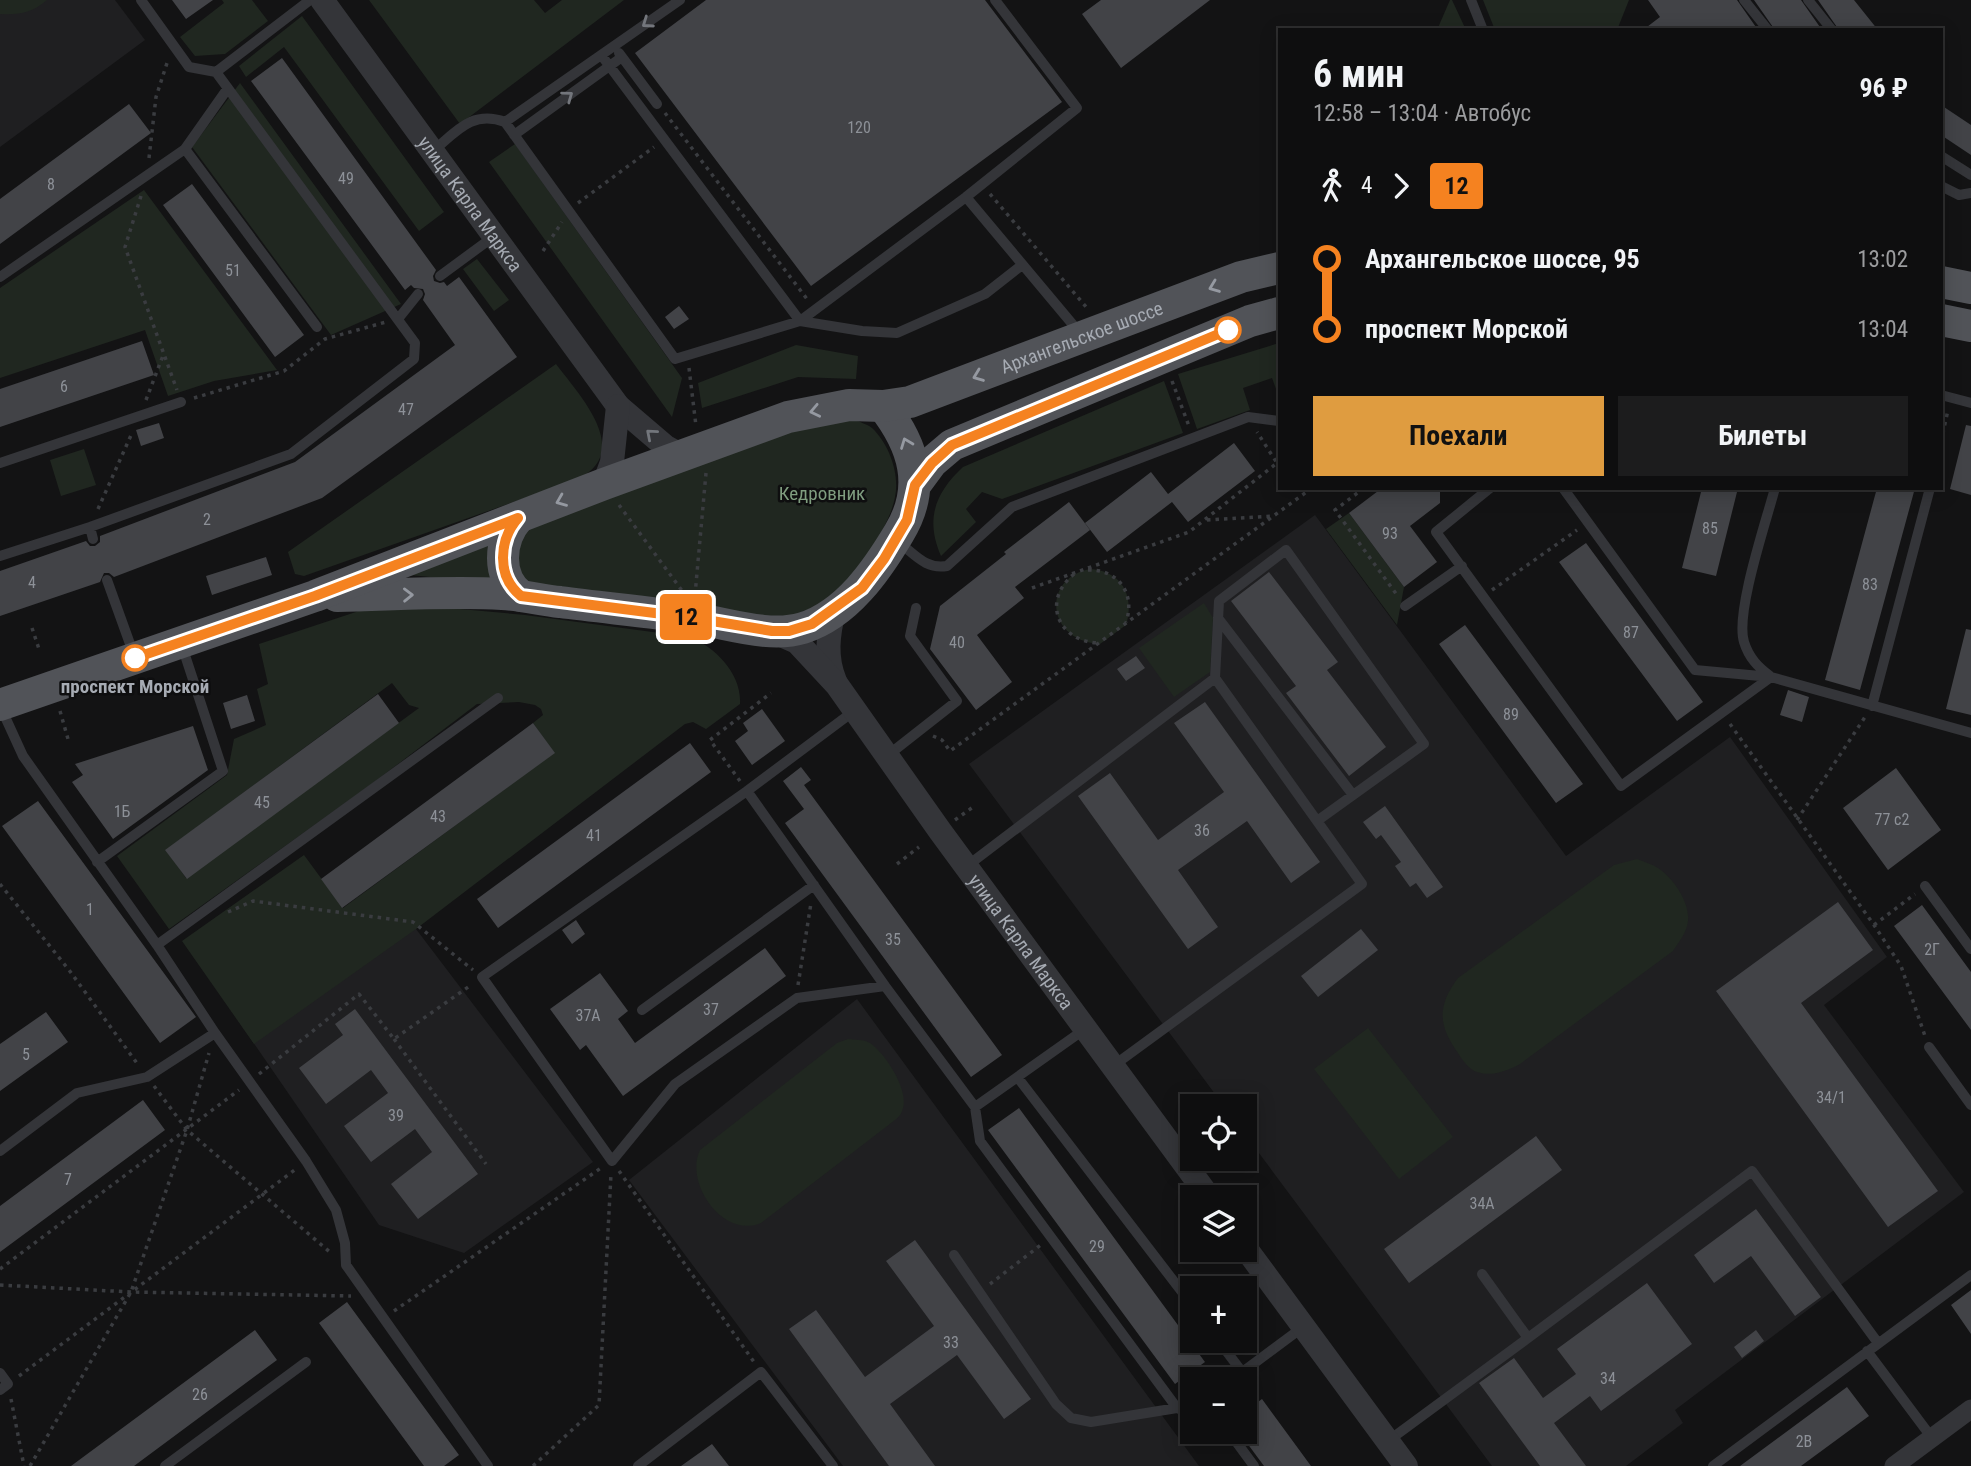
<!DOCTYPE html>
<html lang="ru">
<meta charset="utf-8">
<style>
body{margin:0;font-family:"Roboto Condensed",sans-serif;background:#1c1c1d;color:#f1f3f6;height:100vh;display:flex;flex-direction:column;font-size:26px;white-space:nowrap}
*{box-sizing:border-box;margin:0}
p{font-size:23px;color:#9b9c9e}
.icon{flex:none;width:38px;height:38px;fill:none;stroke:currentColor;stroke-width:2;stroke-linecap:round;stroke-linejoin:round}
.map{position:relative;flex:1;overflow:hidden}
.panel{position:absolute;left:1278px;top:28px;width:665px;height:462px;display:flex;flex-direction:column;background:#0e0e0f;border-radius:0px;box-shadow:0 4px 18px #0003,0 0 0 2px #2e2e2f}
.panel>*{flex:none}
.badge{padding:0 14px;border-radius:5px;font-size:24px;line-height:46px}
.controls{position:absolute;left:1180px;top:1094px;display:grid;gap:14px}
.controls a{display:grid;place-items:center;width:77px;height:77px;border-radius:0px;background:#0e0e0f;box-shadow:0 4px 18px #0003,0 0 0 2px #2e2e2f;font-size:35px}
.map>.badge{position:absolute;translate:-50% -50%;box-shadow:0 0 0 4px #fff}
.legs{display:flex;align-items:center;gap:10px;height:77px;padding:0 35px;font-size:23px}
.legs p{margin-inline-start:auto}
.overview{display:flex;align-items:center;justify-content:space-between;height:119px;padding:0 35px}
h1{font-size:38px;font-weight:700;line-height:52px}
.cta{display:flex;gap:14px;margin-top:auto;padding:14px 35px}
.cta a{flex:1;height:80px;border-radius:0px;background:#df9c40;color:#111;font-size:28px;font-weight:700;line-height:80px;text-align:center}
.cta a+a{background:#1c1c1d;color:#f1f3f6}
ul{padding:0 35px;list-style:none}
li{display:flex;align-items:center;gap:24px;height:70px;font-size:26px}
li i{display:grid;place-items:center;width:10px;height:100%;margin:0 9px;background:currentColor}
li i::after{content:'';width:18px;height:18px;margin:-9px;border:5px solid;border-radius:50%;background:#0e0e0f}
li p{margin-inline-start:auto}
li:first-child i{background:linear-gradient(#0000 50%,currentColor 0)}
li:last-child i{background:linear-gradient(currentColor 50%,#0000 0)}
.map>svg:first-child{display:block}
.built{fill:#1f1f21}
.green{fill:#202720;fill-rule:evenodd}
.building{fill:#424347}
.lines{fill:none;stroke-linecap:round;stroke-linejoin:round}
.path{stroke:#3a3c40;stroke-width:3.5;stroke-dasharray:3.5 5;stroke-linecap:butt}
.service{stroke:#343539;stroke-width:10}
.minor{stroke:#343539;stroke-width:19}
.tertiary{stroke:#343539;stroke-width:24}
.primary{stroke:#515358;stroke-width:32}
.oneway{stroke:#73767c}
.oneway2{stroke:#9599a1}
.line-1-casing{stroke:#fff;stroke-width:16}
.line-1{stroke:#f58220;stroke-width:10}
.stop-1-dot{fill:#fff;stroke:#f58220;stroke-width:3.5}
.labels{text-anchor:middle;stroke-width:5;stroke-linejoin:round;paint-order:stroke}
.number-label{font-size:16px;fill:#8d9198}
.street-label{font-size:19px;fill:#a6abb3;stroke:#0e0e0f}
.park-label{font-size:19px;fill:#7f9d7f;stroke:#0e0e0f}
.stop-label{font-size:19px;font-weight:bold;fill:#a6abb3;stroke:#0e0e0f}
</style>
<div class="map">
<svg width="1971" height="1466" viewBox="0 0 1971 1466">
<rect width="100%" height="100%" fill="#131314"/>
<!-- built -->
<path class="built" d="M0 0H115L145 40 0 147Z
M1315 515 1566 856 1730 737 1887 957 1824 1005 1964 1192 1675 1410 1683 1423 1626 1466H1492L1244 1133V1106H1224L969 764Z
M257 907 416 929 593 1162 464 1253 379 1225 191 952Z
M857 999 1199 1466H843L629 1180Z"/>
<!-- green -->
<path class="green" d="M0 0H47C32 13 19 15 0 14Z
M222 0H252L268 21 225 54 195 56 180 37 224 3Z
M369 0H534L545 13 562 0H624L460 124Z
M1450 0H1452L1466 30H1437Z
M1483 0H1629L1617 30H1495Z
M302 16 444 212 419 231 284 47 246 77 239 66Z
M240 83 401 304 331 335 192 147Z
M515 144 682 378 672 417 489 162Z
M144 190 277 370 214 381 168 396 145 330 0 378V288Z
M477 259 509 300 494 311 463 269Z
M1279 343V397L1272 378 1243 388 1250 410 1197 429 1178 374Z
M796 345 858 356 856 379 798 377 702 408 698 383Z
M556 364C581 397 636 455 573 481L304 576 295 574 288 552Z
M1164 381 1183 433 1002 499 982 492 966 509 976 522 941 556C925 519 935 493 963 467Z
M853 419C859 422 867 424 872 428 889 444 900 474 895 497 890 525 861 568 840 588 821 606 799 614 774 621L522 584 510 550 519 530 805 422Z
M84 449 96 485 61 496 50 460Z
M1349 513 1404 587 1397 625 1326 529Z
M495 534 498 584 410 575Z
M1090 569C1122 571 1135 596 1126 625L1100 644C1045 640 1042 578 1090 569Z
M1204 603 1213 618 1210 672 1174 697 1139 648Z
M427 606 525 615 690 637C715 647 742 674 740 704L706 729 693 722 685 724 416 929 254 1044 182 941 304 855 343 908 554 753 533 723 543 715 541 709 535 705 519 702 477 704 369 786 169 929 117 856 227 775 234 739 266 725 257 689 268 684 259 644 362 610ZM392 683 409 705 419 708 186 878 166 850Z
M1637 859C1644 862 1652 864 1658 868 1673 878 1690 902 1688 921 1687 932 1679 942 1673 951L1520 1064C1507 1071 1492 1077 1477 1072 1470 1070 1462 1060 1458 1053 1438 1025 1437 1006 1458 978L1614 865Z
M1368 1028 1453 1137 1399 1179 1314 1069Z
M848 1039C855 1040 863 1039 870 1043 885 1053 911 1092 902 1111 901 1115 898 1117 895 1120L761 1223C723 1239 684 1183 700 1150L837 1043Z"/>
<!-- building -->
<path class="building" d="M172 0H213L186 19Z
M706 0H985L1062 102 811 286 635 53Z
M1101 0H1210L1121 68 1082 14Z
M1648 0H1737L1758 30H1643L1660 17Z
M1754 0H1801L1822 30H1775Z
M1818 0H1854L1878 30H1839Z
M282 58 436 270 433 276 434 281 440 283 444 282 447 286 459 277 517 357 322 498 114 577 109 573H104L100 582 0 616V571L86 541 90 546H95L100 542V536L295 462 455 345 423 300 425 294 423 289 414 288 411 285 405 290 251 81Z
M129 104 151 133 0 244V199Z
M1941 105 1971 125V155L1941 135Z
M192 184 304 335 275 357 163 205Z
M679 306 689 319 674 329 665 317Z
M142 341 154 375 0 427V389Z
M159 423 164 438 141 446 136 430Z
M1966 425 1971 426V495L1950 489Z
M1234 443 1255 471 1188 522 1172 502 1107 552 1085 523 1151 472 1168 494Z
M1382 488H1440V503L1410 526 1437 562 1404 587 1349 513Z
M1702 488H1738L1716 576 1682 568Z
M1877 488H1915L1860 690 1825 680Z
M1069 502 1090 530 1015 587 1024 598 977 635 1012 682 976 710 930 649 940 606 1006 554 1004 552Z
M1586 543 1703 702 1677 721 1559 562Z
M266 557 272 575 212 595 206 576Z
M1269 572 1338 662 1327 670 1386 747 1349 776 1286 693 1296 686 1231 601Z
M1465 625 1583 784 1556 803 1439 644Z
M1966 629 1971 630V715L1946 709Z
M1136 656 1145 668 1126 681 1117 669Z
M1788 690 1809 697 1802 722 1780 715Z
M378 694 399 723 187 879 165 850Z
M247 695 255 721 231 729 223 703Z
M1205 702 1320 862 1291 883 1247 821 1178 870 1218 927 1188 949 1078 796 1110 773 1158 840 1224 792 1174 723Z
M762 709 785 741 752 765 735 741 748 731 743 723Z
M533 723 555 753 342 908 321 879Z
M193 726 208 770 113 839 72 782 83 775 75 764Z
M690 743 711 772 498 928 477 899Z
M801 767 811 780 804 785 1002 1055 971 1077 785 823 804 809 783 781Z
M1896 768 1941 830 1888 870 1843 808Z
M38 801 196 1017 160 1043 2 826Z
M1385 806 1443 887 1427 898 1416 883 1410 887 1395 866 1401 862 1381 835 1376 839 1363 822Z
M1838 902 1873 950 1801 1003 1938 1191 1888 1227 1716 991Z
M1922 905 1971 972V1030L1894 926Z
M576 920 585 934 572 944 562 930Z
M1361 929 1378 950 1318 997 1301 976Z
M765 948 786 976 623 1096 586 1045 580 1050 550 1009 600 973 628 1011 618 1019 635 1043Z
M355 1009 478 1174 418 1219 391 1184 432 1152 415 1129 371 1162 344 1126 388 1093 371 1070 326 1104 299 1068 343 1035 335 1024Z
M46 1012 68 1042 0 1091V1044Z
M143 1100 165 1130 0 1252V1206Z
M1019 1108 1205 1362 1175 1384 988 1130Z
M1536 1136 1562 1170 1409 1283 1384 1249Z
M1756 1209 1821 1297 1795 1316 1751 1256 1714 1283 1694 1255Z
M915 1240 1031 1399 1004 1419 957 1355 890 1404 935 1466H889L789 1329 816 1310 865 1377 934 1326 886 1261Z
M1647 1283 1692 1344 1601 1411 1590 1396 1554 1423 1586 1466H1540L1479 1383 1514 1358 1543 1398 1576 1374 1557 1349Z
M1971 1290V1334L1951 1305Z
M347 1302 459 1455 444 1466H424L319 1323Z
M255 1330 277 1360 134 1466H71Z
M1756 1330 1764 1341 1742 1358 1734 1347Z
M1847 1387 1869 1416 1801 1466H1740Z
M1262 1399 1311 1466H1264L1244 1439V1412Z
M712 1444 729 1466H681Z"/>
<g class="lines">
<!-- path -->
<path class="path" d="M665 113 807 299
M149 158 156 97 168 60
M990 194 1087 308
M141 196 125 247 177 390
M578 203 654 147
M543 251 562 222
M689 368 696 426
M1172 381 1189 426
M194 398 284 371 325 339 386 322
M146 400 164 353
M1941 442 1948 410
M1364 488 1335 510 1397 595
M1457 488 1462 495
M619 505 683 592
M98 509 132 433
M1207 520 1273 516
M1088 570C1118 569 1136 594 1126 622
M1074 574C1041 601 1058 641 1098 643
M1032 588 1189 532 1277 463 1257 432
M1492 590 1577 530
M695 595 706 473
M32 628 40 652
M60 711 68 739
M1730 724 1874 925 1901 966 1925 1036
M933 736 942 740 950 751 1312 488
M740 781 710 740 771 693
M955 820 973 807
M1797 820 1865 717
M897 864 919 847
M0 884 69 970 139 1066
M228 912 253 901 413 922 473 970
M1874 925 1915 894
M798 985 811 903
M394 1039 486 1164
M259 1074 359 994 394 1039 471 985
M154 1086 187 1130 331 1253
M619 1171 754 1362
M0 1269 239 1090
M990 1284 1042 1244
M0 1285 131 1292 351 1296
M394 1311 601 1168
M19 1376 296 1169
M11 1399 24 1466
M30 1466 131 1292 187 1130 209 1053
M533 1466 599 1405 611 1174"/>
<!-- service -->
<path class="service" d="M141 0 189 67 216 72 310 0
M1471 0 1483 30
M1744 0 1768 30
M1808 0 1832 30
M619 53 657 104
M602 56 800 321 862 331 897 333 985 294 1022 265
M505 122 680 0
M514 135 622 57
M185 149 317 327
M433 151C457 131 472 110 505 122L675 359 800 321 966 197 1074 326 1079 335
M1941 156 1971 175
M1941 186 1959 195 1971 193
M966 197 1077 108 995 0
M440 276 493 237
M0 277 185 149 228 88
M398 319 418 294
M1941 395 1971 403
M0 463 181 402
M1490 488 1436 532 1621 786 1771 677
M1563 488 1695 670 1771 677 1971 733
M90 527 93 539
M897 541C914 553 925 570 947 566L1012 507 1248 417 1279 421
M0 556 90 527 291 454 414 359 415 343 216 72
M107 580 134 655
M1405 606 1462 566
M1218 618 1353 795
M1770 676C1758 667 1749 658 1744 642 1735 613 1766 522 1775 488
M1215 678 1219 601 1286 550 1424 744 1317 821
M1872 706 1930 488
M854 711 747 791 482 977 612 1161 675 1084 797 998 885 986
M887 756 957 701 910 636 916 608
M747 791 885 986 975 1107 1085 1029
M97 862 223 771 182 646
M967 866 1215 678 1362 884 1113 1066
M1925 886 1971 949
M157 945 498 698
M642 1010 814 885
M215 1033 306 1161 336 1210 345 1243 346 1265 488 1466
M1929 1047 1971 1105
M1018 1078 1192 1305
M975 1107 980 1141 1177 1408 1186 1412 1192 1410
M0 1151 77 1093 147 1077 215 1033 157 945 23 756 2 710
M954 1255 1056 1404 1071 1418 1091 1422 1177 1408
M1528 1338 1752 1171 1878 1343
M1218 1340 1242 1372
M1867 1351 1932 1438
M0 1373 8 1384 0 1390
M1233 1379 1303 1327
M1229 1432 1254 1466
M1388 1441 1528 1338 1482 1274
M165 1466 306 1362
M638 1466 761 1372 833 1466
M1713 1466 1971 1275"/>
<!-- minor -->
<path class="minor" d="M1894 1466 1971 1409"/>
<!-- tertiary -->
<g class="tertiary">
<path id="s1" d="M322 0 618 406 666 447 675 452 689 454"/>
<path d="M604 484 612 462 618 406"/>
<path d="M834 610C828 635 825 657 835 681"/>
<path id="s2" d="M772 631 797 642 837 685 940 831 1209 1197"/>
<path d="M1244 1246 1406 1466"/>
</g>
<!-- primary -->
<g class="primary">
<path d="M1941 282 1971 288"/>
<path d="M1941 320 1971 326"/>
<path d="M915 485 932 462 952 445 1250 321 1279 313"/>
<path d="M518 518C499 540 496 577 521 596"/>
<path d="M337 596C392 595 448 591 502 594 522 595 541 600 560 602 606 608 652 612 698 619 730 624 770 638 803 628 847 614 877 570 899 533 927 487 914 446 883 406"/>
<path id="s3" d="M0 705 315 596 604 484 788 417 849 405 883 406 910 402 1241 277 1279 268"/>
</g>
</g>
<!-- one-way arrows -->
<defs><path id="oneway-chevron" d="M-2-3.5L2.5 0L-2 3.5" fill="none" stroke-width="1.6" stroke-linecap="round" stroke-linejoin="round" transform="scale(1.75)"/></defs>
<g class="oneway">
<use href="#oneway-chevron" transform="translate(647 23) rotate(145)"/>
<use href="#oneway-chevron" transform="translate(568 96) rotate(-36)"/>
<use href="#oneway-chevron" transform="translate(651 434) rotate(-139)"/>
</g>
<g class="oneway2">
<use href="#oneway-chevron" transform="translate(1214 287) rotate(159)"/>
<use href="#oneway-chevron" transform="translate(978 376) rotate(159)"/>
<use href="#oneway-chevron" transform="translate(815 411) rotate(168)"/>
<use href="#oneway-chevron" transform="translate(906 443) rotate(-111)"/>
<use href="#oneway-chevron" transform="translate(561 501) rotate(158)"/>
<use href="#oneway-chevron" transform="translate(408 595) rotate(-1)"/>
</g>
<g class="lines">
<!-- line-1 casing -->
<g class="line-1-casing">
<path id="line-1" d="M135 658 315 596 518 518C499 540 496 576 521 596L694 618 772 631H789L812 624 862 588 884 559 907 520 915 485 932 463 952 445 1228 330"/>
</g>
<!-- line-1 -->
<use href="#line-1" class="line-1"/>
</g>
<!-- markers -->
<g class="stop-1-dot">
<circle cx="1228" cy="330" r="12"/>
<circle cx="135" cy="658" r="12"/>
</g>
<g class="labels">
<!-- number labels -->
<g class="number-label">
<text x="859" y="133">120</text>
<text x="346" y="184">49</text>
<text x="51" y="190">8</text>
<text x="233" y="276">51</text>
<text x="64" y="392">6</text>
<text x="406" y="415">47</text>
<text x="207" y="525">2</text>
<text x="1710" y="534">85</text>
<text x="1390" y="539">93</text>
<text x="32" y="588">4</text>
<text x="1870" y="590">83</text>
<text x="1631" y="638">87</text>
<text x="957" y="648">40</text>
<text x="1511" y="720">89</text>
<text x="262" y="808">45</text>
<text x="122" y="817">1Б</text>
<text x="438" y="822">43</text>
<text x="1892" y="825">77 с2</text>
<text x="1202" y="836">36</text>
<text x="594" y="841">41</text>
<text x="90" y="915">1</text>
<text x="893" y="945">35</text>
<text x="1932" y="955">2Г</text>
<text x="711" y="1015">37</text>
<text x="588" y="1021">37А</text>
<text x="26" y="1060">5</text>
<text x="1831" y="1103">34/1</text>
<text x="396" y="1121">39</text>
<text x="68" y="1185">7</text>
<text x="1482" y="1209">34А</text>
<text x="1097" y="1252">29</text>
<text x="951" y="1348">33</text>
<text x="1608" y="1384">34</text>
<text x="200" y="1400">26</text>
<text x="1804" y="1447">2В</text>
</g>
<!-- street labels -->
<g class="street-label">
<text dy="7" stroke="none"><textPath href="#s1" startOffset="252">улица Карла Маркса</textPath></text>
<text dy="7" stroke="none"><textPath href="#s3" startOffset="1146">Архангельское шоссе</textPath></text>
<text dy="7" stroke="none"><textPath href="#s2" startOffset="402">улица Карла Маркса</textPath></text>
</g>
<!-- park labels -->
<g class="park-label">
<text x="822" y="500">Кедровник</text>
</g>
<!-- stop labels -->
<g class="stop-label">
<text x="135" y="693">проспект Морской</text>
</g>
</g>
</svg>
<div class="controls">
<a><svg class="icon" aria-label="locate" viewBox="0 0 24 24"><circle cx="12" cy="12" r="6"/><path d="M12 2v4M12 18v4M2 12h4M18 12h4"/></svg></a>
<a><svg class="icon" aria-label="layers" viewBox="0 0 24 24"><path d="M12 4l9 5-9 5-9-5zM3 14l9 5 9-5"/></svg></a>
<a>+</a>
<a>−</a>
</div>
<b class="badge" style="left:686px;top:617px;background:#f58220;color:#111">12</b>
<section class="panel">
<div class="overview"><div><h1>6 мин</h1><p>12:58 – 13:04 · Автобус</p></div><b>96 ₽</b></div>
<div class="legs"><svg class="icon" aria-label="walk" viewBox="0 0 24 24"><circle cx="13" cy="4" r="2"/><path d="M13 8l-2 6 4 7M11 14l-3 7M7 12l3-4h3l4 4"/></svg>4<svg class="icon" aria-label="forward" viewBox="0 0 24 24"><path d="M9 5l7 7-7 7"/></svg><b class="badge" style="background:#f58220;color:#111">12</b></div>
<ul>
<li><i style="color:#f58220"></i><b>Архангельское шоссе, 95</b><p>13:02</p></li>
<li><i style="color:#f58220"></i><b>проспект Морской</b><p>13:04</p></li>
</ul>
<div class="cta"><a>Поехали</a><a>Билеты</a></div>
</section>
</div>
